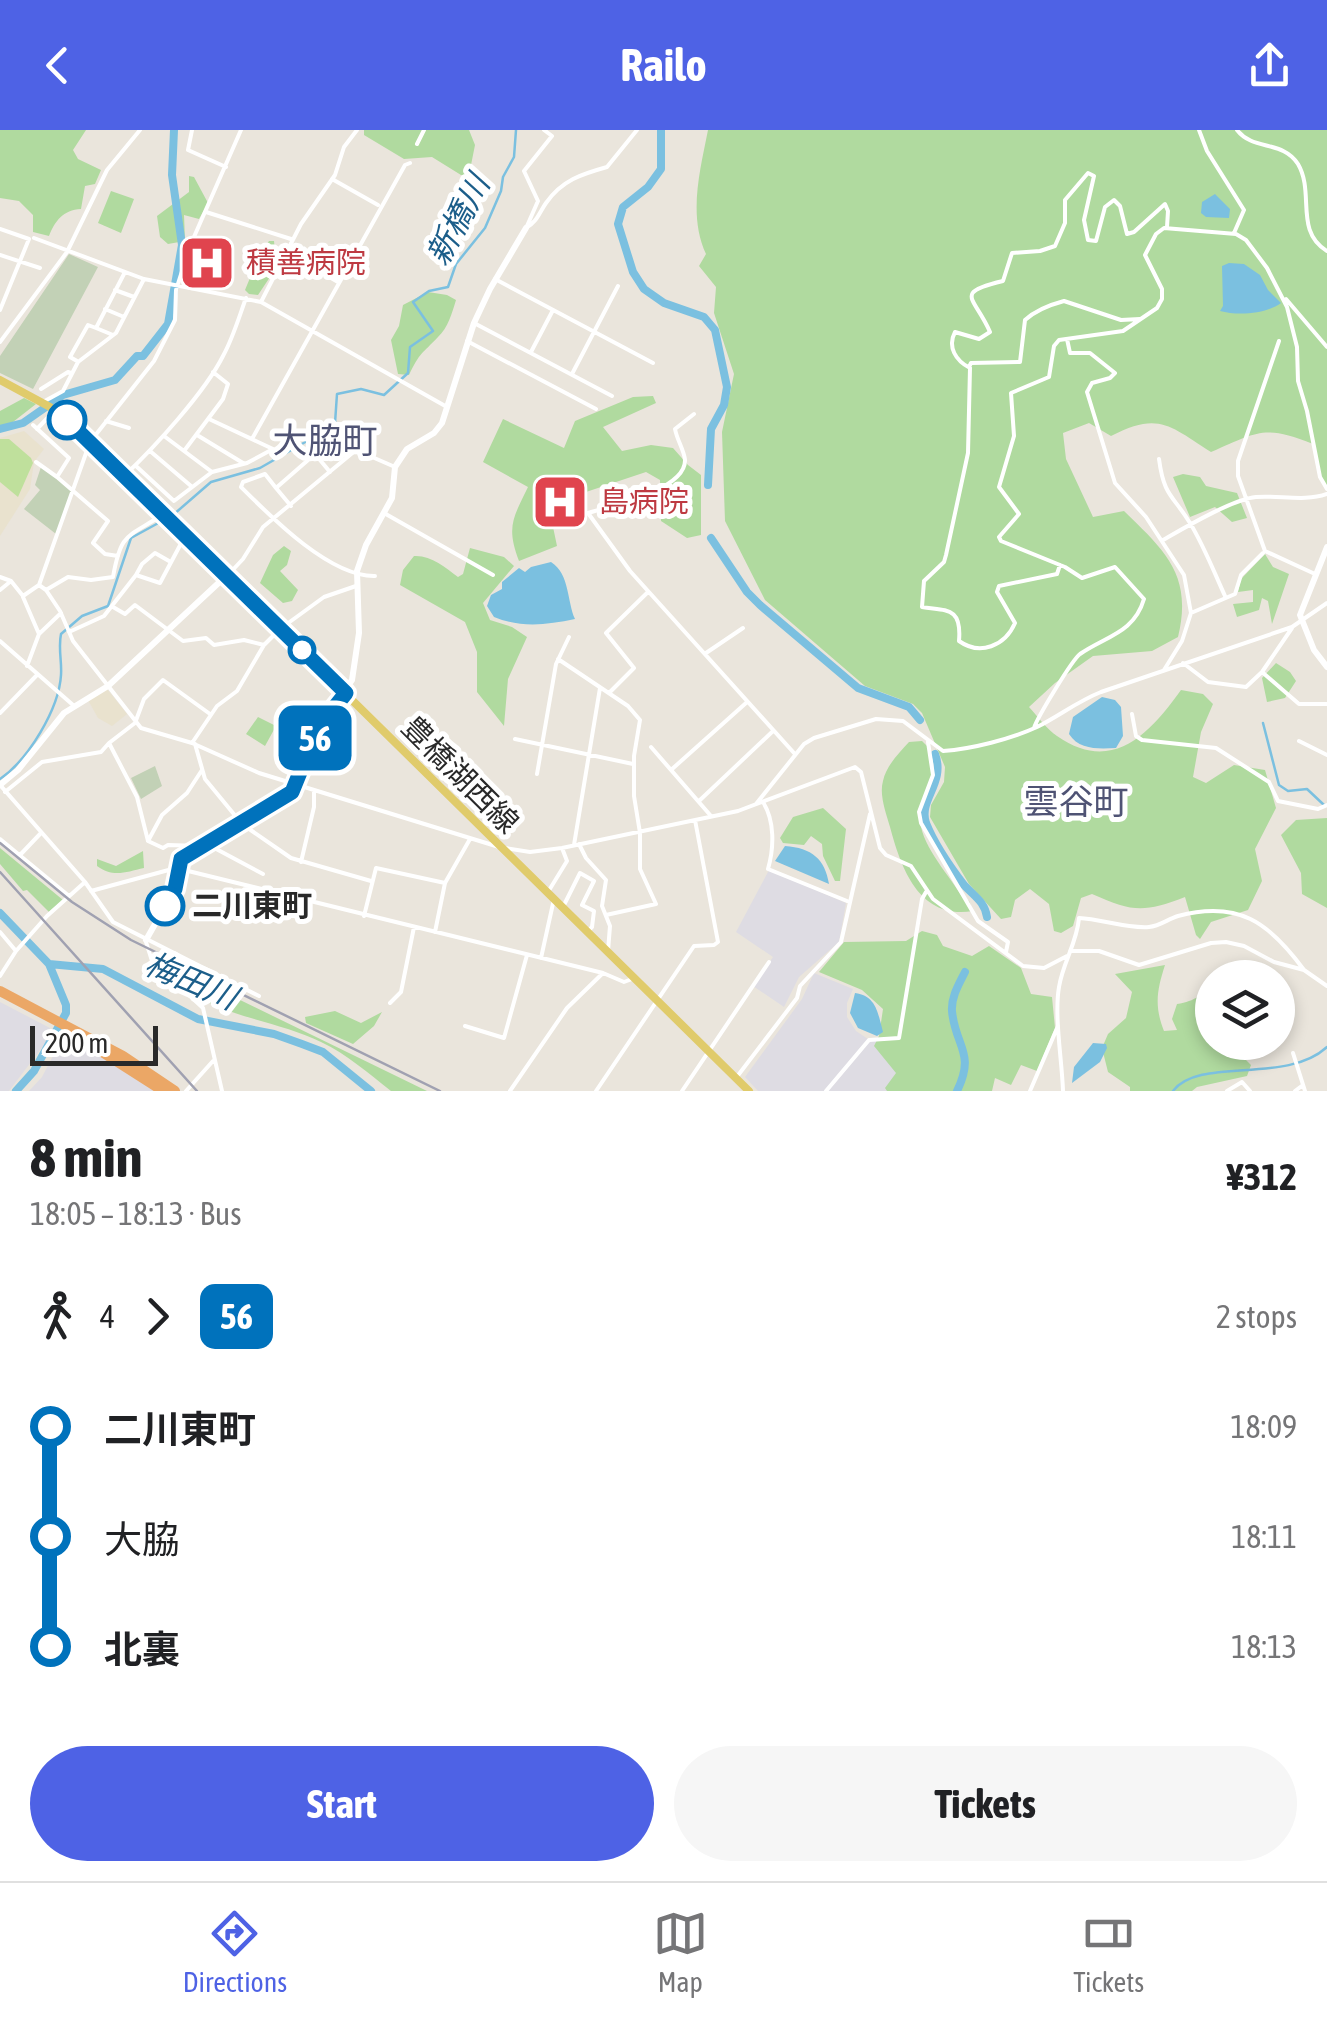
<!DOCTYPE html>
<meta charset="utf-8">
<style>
body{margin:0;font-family:"Asap Condensed","Noto Sans JP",sans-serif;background:#f6f6f6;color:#202124;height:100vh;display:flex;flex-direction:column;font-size:38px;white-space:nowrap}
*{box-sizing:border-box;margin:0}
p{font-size:32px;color:#757577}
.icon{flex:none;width:55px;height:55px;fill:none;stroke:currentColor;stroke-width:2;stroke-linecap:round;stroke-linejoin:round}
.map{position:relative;height:961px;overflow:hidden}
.side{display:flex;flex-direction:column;background:#fff;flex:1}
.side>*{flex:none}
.badge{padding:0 20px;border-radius:15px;font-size:35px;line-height:65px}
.controls{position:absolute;left:1195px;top:830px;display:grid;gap:20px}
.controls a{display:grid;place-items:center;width:100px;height:100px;border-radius:50%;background:#fff;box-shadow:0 5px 15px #0003;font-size:50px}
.scale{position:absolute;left:30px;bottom:25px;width:128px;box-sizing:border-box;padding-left:10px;border:5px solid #292929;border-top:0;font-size:28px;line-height:35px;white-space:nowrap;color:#292929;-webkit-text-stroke:8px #fff;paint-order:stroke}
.map>.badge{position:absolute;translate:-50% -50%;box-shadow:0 0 0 5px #fff}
.legs{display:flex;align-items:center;gap:15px;height:110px;padding:0 30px;font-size:32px}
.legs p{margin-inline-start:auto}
.head{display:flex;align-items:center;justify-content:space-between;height:170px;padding:0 30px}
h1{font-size:55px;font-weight:700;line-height:75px}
.cta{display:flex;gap:20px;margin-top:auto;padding:20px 30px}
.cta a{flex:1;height:115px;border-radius:60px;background:#4e62e5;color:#fff;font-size:40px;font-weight:700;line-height:115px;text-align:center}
.cta a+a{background:#f6f6f6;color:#202124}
ul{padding:0 30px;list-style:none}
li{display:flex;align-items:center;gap:35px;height:110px;font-size:38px}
li i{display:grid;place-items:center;width:15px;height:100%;margin:0 12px;background:currentColor}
li i::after{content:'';width:25px;height:25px;margin:-12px;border:8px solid;border-radius:50%;background:#fff}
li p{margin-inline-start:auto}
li:first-child i{background:linear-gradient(#0000 50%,currentColor 0)}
li:last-child i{background:linear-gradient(currentColor 50%,#0000 0)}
header{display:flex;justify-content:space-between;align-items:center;height:130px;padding:0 30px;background:#4e62e5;color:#fff;font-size:45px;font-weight:700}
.dock{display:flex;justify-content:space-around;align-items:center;height:140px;border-top:2px solid #e0e0e0;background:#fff;font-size:28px;color:#757577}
.dock a{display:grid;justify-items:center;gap:5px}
.dock .selected{color:#4e62e5}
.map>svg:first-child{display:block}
.industrial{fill:#dedce3}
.education{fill:#e9e2ce}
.green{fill:#b0da9f}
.cemetery{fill:#c2d1b6}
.pitch{fill:#bfe09c}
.water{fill:#7bc0e0}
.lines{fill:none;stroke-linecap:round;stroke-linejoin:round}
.stream{stroke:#7bc0e0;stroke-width:2.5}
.river{stroke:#7bc0e0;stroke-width:8}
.street{stroke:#fff;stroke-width:4}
.secondary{stroke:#fff;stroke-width:6}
.primary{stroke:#e0cb6b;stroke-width:8}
.highway{stroke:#eba766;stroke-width:10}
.rail{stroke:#a0a1b1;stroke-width:2.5}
.line-1-casing{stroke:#fff;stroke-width:22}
.line-1{stroke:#0072bc;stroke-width:15}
.stop-1-dot{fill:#fff;stroke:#0072bc;stroke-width:5}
.labels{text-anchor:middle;stroke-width:10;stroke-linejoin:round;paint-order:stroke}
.health-label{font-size:30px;fill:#be3a42;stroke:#fff;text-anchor:start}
.street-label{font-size:30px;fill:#292929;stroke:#fff}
.stop-label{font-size:30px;font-weight:bold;fill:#292929;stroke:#fff;text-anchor:start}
.water-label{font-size:32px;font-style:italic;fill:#1c5e8a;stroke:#fff}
.quarter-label{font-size:35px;fill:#4f5374;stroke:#fff}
</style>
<header><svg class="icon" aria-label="back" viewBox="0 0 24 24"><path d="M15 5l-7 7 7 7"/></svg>Railo<svg class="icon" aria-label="share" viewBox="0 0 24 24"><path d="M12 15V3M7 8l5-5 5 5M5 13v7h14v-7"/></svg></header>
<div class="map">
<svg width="1327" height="961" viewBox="0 0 1327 961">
<rect width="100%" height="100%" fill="#eae5dc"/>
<!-- industrial -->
<path class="industrial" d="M769 740 846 773 839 812 799 847 784 877 753 856 773 827 736 802Z
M814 843 853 859 847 873V887L856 901 868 909H884L900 946 897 961H758L745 947 802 869Z
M0 872 50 898 46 910 57 916 64 905 157 961H29L42 947 55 922 44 915 9 961H0Z"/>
<!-- education -->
<path class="education" d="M24 301 44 319 34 332 30 359 0 406V308Z
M107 559 127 584 112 596 98 588 88 570Z"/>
<!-- green -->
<path class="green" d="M0 0H86L73 20 78 29 101 40 95 54 85 56 81 79C63 80 55 91 49 106L33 102V85L19 71 0 68Z
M364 0H469L475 15 469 45H461L432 27 404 29 364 5Z
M708 0H1327V358L1323 355 1313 314C1264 294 1257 302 1211 322 1170 296 1159 281 1111 306L1089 293 1063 303 1066 329 1093 387 1124 381C1165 421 1193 445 1178 507L1152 521 1093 526 1055 553 1029 577C1038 587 1047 599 1057 606 1113 645 1150 603 1181 560L1203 564 1213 574 1201 602 1193 647 1206 653 1234 635 1265 640 1276 678 1255 719 1262 751 1248 780 1211 792 1200 809 1196 805 1185 767C1143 783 1133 782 1092 764L1081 768 1073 796 1061 803 1054 801 1049 774 1030 759 1015 770 1011 787 1001 789 969 754 930 687 931 675 944 652 945 637 922 583 913 574 865 556 765 470 725 391 722 302 734 244 714 183 716 157 699 136 706 124C688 85 700 41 708 0Z
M189 46 194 47 208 73 199 89 184 85 185 111 168 114 160 107 157 86 189 62Z
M111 61 134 69 121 103 98 93Z
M269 111H274L275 122 267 123 266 133 272 144 258 165 249 164 245 160 260 124Z
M428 162 447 165 456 170C452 183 448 198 438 207 422 224 420 222 409 245L398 244 391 210 399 196 403 175Z
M653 266 656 273 603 297 622 321 651 315 673 318 688 335 701 345V405L687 408 661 391 660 350 646 342 586 362 560 347 548 373 557 416 519 431C506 397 513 388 528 357L483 332 503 289 564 318 575 291 633 267Z
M24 268 36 274 13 292 0 297V281Z
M1183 344 1200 347 1206 356 1237 363 1247 388 1232 392 1215 377 1190 387 1173 347Z
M284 416 291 421 287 435 280 441 298 460 292 471 283 473 260 453 273 425Z
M470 418 504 427 514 436 483 473 490 490 512 497 527 507 508 549 504 596 477 562V522L465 492 400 455 403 440 414 426C431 425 445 437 458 447L463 444Z
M1265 424 1273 437 1289 444 1272 494 1268 471 1262 468 1259 480 1237 487 1233 474 1253 472V460L1238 462 1241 449Z
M1276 533 1290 542 1296 551 1285 568 1267 572 1262 548Z
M258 587 276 596 265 616 246 604Z
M922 611 930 619 935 649C898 694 937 727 963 768L969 771 973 781C919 790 901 738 890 697 886 683 879 665 883 651 886 636 899 623 909 612Z
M823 678 846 699 840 751H835L823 726 822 714 811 706 804 715 783 713 780 708 793 687Z
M1327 688V778L1302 764 1301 743 1281 705 1296 690Z
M0 718 63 770 49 782 27 760 23 761 0 734Z
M143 721 144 738C126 742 113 748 97 736V729L116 736Z
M922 801 937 805 943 816 972 826 989 816 1021 838 1031 864 1052 867 1055 898 1037 941 1021 935 1011 955 995 948 992 961H887L885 958 896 943 874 916 879 906 883 879 862 860 819 842 844 812 906 811Z
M160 831 427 961H391C368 943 348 925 321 912 269 886 192 886 160 831Z
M1165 835C1157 860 1154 876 1164 901L1177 900 1172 889 1177 874C1196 871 1202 865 1212 851V912L1264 913 1244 928 1251 935 1247 946 1197 957 1192 961H1130V957L1108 942 1102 918 1108 904 1126 888 1132 862 1115 844Z
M335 881 361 893 382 882 374 896 353 914 306 893 305 887Z"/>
<!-- cemetery -->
<path class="cemetery" d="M69 124 98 137 33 259 0 243V226Z
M41 337 72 360 56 404 24 379 40 360 35 355Z
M155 636 162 656 141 669 131 648Z"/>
<!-- pitch -->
<path class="pitch" d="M0 309H9L31 328 33 333 18 367 0 352Z"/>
<!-- water -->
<path class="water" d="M1215 64 1230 79 1229 88 1206 87 1201 83 1202 72Z
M1229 133 1244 134 1260 145 1268 160 1281 173C1266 184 1238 186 1220 181L1223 176 1222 136Z
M551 432C570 444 567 472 575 489 546 495 521 498 494 487L487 476 491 465 502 459V452L519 438 525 442 531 437Z
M1102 567 1115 570 1121 577 1123 606 1116 618C1099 619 1079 620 1069 604L1073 587Z
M785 716C812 718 825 729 829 754L775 731Z
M855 863C877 866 878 884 883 902L877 906 858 898 850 883Z
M1093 913 1106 914 1107 918 1100 932 1072 953 1074 937Z"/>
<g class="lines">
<!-- stream -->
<path class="stream" d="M1263 593 1279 655 1288 661 1307 659 1324 675
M0 649C28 630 59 579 61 545 62 531 58 518 61 504L82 486 108 476 131 408 173 385 211 352 260 338 328 299 335 293 337 264 361 259 384 265 408 243 410 217 433 201 413 172 429 161 448 157 456 134 485 98 501 61 503 47 514 27 516 0
M1173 961C1200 926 1286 955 1327 917"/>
<!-- river -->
<path class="river" d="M661 0V39L648 57 623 77 618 94 633 142 644 159 664 173 704 187 715 200 727 257 724 275 711 299 708 355
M0 299 23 293 63 265 115 250 137 226H143L168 194 182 115 172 45 174 0
M711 408 747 462 760 475 858 558 909 577 920 590
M935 624C946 653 918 670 926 693 934 713 951 738 964 755 974 766 985 772 987 787
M0 783 49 834 103 839 198 889 274 904 302 914 323 922 371 961
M16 961 34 941 66 883V875L49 834
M957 961C976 923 955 916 952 881 951 867 959 854 965 842"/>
<!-- street -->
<path class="street" d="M192 0 188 20 226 37
M1199 0 1207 21 1244 80 1234 103
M1237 0C1253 21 1283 10 1298 34 1315 63 1294 101 1327 121
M417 14 424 0
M332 49 378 75
M206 82 291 109
M527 96 538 71 524 41 552 6 544 0
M526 98C537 92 539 83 546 73 562 50 582 44 607 37L637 0
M0 99 29 109 0 180
M34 108 144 149 261 172 447 277
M286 122 338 152
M0 125 40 138
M495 149 653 233
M115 160 134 167
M1286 169 1327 217
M261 172 301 94 335 45 344 17 357 0
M105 179 124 187
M474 193 612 266
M96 198 113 205
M1067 209 1070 223H1090L1115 243 1110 248 1092 253 1087 262 1115 353 1146 387 1184 445 1191 483 1182 511 1164 540
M467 211 596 279
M0 212 67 122 107 40 140 0
M531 222 553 180
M77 231 70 227 88 195 96 198 125 142
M970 235 971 233 1020 232 1025 190C1036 180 1049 175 1064 171L1121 190 1140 189
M970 238C956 231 947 217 955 202L979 209 990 202C975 167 952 163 1003 151L1012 123 1040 121 1055 116 1065 93V70L1088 43 1094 46 1084 90 1088 110 1096 111 1105 77 1114 70 1120 76 1127 104 1134 102 1165 74 1168 81 1167 97
M970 238 968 323 946 425 944 432 924 451 922 477C946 481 962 476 959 511 980 526 1005 516 1015 493L997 462 999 456 1057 444 1060 435
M572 244 618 156
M41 259 68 242 71 243
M43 272 63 261 78 232 116 203 144 149
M694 284 675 299C677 310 684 320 685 330 686 360 611 376 588 383L630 441 794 623
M209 289 273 319
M106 291 129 298
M33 295 69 328 57 347 108 391 93 413 105 424 118 426
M37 299 55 280
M197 305 243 333
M164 306 212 342
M252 309 405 35 410 33
M150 321 191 356
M184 321 223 269 228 254 213 242
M1159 329C1164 367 1173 365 1190 393 1204 416 1214 442 1225 466
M36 332 57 347
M136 336 174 371 212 342 247 333 273 319
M330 342 315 324 276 358 265 344 243 352 241 357C271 387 330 447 375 446
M124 346C154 318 205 262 223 226 233 208 239 187 246 168
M276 358 291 376
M384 383 493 445
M1163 410C1184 398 1233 369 1256 367 1279 365 1305 372 1327 364
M1265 421 1238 346V331L1279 211
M1265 421 1315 444
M136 445 142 434 155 423 169 431
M227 446 243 429 263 397 356 320 395 337
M0 447 11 451 23 466 39 455 90 312 154 231 175 190 176 160 190 116 241 0
M39 455 46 460 60 481 73 511 141 598 192 613 259 643 499 717 530 722 562 718 738 681 855 637 861 642 880 718 886 725 911 736 933 769 1023 836 1044 838 1067 826
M0 460 11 451
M46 460 68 447 91 450 113 447C121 402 127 408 162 385
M23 467 39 504
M113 477 125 484 135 475 183 511 206 508 214 515 244 510 264 515
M1191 483 1235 464 1241 445 1263 423
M69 502 104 486 136 445 160 453 185 406
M0 511 73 575
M706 523 743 498
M558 529 628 576 640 590 634 626V666L640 703V739L656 774 606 785
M1183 533 1208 552 1246 557 1262 542 1292 498
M27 536 39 504 61 483
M1262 542 1299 574H1327
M609 563 634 538 606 503 648 462
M0 583 37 545
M1132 584 1136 606 1142 610 1216 618 1269 652 1278 671 1318 679 1327 675
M1034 598C1037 588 1072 530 1080 524 1106 506 1134 503 1144 469L1115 437 1082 448 1065 437 1001 411 999 407 1019 384 999 357 1014 306 1011 263 1049 247 1054 216 1059 210 1123 201 1157 178 1162 169V159L1145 125 1156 104 1164 98 1236 104 1246 110 1267 138 1287 177 1297 217 1298 251 1307 281 1320 347 1327 359
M515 609 633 634
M1299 611 1327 625
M928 612 933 645 919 682 921 693 978 791 1008 812 1006 822
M109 613 135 593 144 569 163 550 210 584
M192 613 217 576 237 561 264 515 280 499 324 467 356 456
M195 614 205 649 242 694 291 728 371 751
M651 617 711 686
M671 640 746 573
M537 644 556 534 569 507
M1 656 85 752 113 792 259 866
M5 662 42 632 101 622 109 613 137 667 148 711 163 718 168 715 200 716
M699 671 772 602
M763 672C775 691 774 718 768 739L847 771
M756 674 804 614 814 608 876 589 903 591 943 621C972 619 1011 609 1037 597 1059 586 1078 571 1101 562L1292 497 1327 473
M0 709 69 766
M148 711 162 685 187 663 202 640
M205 713 263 744
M579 714 586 728 606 750 602 776 610 796 608 821
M574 715 600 558
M20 725 40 704
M301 732 314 677V661
M91 761 176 738 603 843 624 852 632 849
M548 762 567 731 562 718
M563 777 580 743 594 751 582 775 594 781 592 797 588 801
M364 786 376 738 445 753
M0 802 16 821 0 846
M435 802 445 753 470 709
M146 812 152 831 203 878 222 961
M16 821 47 786 85 752
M1070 821H1099L1139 835 1211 813 1226 812 1244 816 1274 832 1304 840 1327 856
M541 828 554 769
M390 873 401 862 414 797
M465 896 504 908 527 825
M1293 923 1305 961
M736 948 797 868 800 856 841 812 870 684
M186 961 213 931
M510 961 567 878 603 843
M596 961 694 816 714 815 718 812 695 690
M682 961 769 832
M826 961 869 910 899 908 922 769 926 762
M1030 961 1058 896
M1063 961C1062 930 1054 886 1059 857 1063 832 1077 813 1079 788 1101 789 1128 799 1149 797 1160 796 1168 789 1178 786 1238 770 1269 792 1304 840
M1227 961 1242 952 1250 961
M1295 961 1303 955"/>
<!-- secondary -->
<path class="secondary" d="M1327 417 1300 485 1314 520 1327 537
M0 655 18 640 64 583 108 556 226 446
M146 810 175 759 176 738 181 729 292 662 319 598 352 550 359 503 357 441 366 415 392 368 395 337 407 319 434 303 442 293 474 193 490 159 526 98"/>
<!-- primary -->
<path class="primary" d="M0 250 50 277 90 312 749 961"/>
<!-- highway -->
<path class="highway" d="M0 861 123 926 175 961
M102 922 163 961"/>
<!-- rail -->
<path class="rail" d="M0 713 72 772 131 810 440 961
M0 742 197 961"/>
</g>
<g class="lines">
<!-- line-1 casing -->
<g class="line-1-casing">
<path id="line-1" d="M67 290 346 563 318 598 292 662 181 729 175 759 165 776"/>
</g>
<!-- line-1 -->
<use href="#line-1" class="line-1"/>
</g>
<!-- icons -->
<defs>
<g id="hospital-square" transform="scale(2.875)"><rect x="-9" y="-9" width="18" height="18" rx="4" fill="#e0444e" stroke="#fff"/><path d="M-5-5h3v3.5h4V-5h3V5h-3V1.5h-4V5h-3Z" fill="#fff"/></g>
</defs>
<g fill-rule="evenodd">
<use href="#hospital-square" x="207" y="133"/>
<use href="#hospital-square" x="560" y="372"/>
</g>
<!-- markers -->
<g class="stop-1-dot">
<circle cx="67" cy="290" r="18"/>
<circle cx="302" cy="520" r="12"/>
<circle cx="165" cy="776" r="18"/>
</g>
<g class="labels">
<!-- health labels -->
<g class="health-label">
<text x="246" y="143">積善病院</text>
<text x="599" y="382">島病院</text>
</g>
<!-- street labels -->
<g class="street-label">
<text transform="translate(460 645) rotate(45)" y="10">豊橋湖西線</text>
</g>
<!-- stop labels -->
<g class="stop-label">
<text x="192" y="786">二川東町</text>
</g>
<!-- water labels -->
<g class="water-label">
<text transform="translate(458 90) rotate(-62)" y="11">新橋川</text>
<text transform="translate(191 851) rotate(23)" y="11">梅田川</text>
</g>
<!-- quarter labels -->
<g class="quarter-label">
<text x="325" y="323">大脇町</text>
<text x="1076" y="684">雲谷町</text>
</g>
</g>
</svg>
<div class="controls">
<a><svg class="icon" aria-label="layers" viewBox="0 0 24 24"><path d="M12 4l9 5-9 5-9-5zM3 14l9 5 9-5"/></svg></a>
</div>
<div class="scale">200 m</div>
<b class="badge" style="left:315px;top:608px;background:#0072bc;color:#fff">56</b>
</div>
<section class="side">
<div class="head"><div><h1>8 min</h1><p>18:05 – 18:13 · Bus</p></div><b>¥312</b></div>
<div class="legs"><svg class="icon" aria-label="walk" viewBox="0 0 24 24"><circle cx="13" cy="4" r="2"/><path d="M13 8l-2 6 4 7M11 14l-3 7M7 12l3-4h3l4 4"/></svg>4<svg class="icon" aria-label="forward" viewBox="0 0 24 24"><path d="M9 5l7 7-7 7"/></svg><b class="badge" style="background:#0072bc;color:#fff">56</b><p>2 stops</p></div>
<ul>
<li><i style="color:#0072bc"></i><b>二川東町</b><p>18:09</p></li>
<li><i style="color:#0072bc"></i><span>大脇</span><p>18:11</p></li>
<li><i style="color:#0072bc"></i><b>北裏</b><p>18:13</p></li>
</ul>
<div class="cta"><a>Start</a><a>Tickets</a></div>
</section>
<nav class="dock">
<a class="selected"><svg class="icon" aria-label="directions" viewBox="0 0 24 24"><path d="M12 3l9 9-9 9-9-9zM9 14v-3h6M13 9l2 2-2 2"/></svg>Directions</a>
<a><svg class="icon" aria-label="map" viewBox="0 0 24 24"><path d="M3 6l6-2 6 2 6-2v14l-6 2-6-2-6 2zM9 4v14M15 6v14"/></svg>Map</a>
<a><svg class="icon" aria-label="tickets" viewBox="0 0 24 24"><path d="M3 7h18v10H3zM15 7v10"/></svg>Tickets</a>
</nav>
